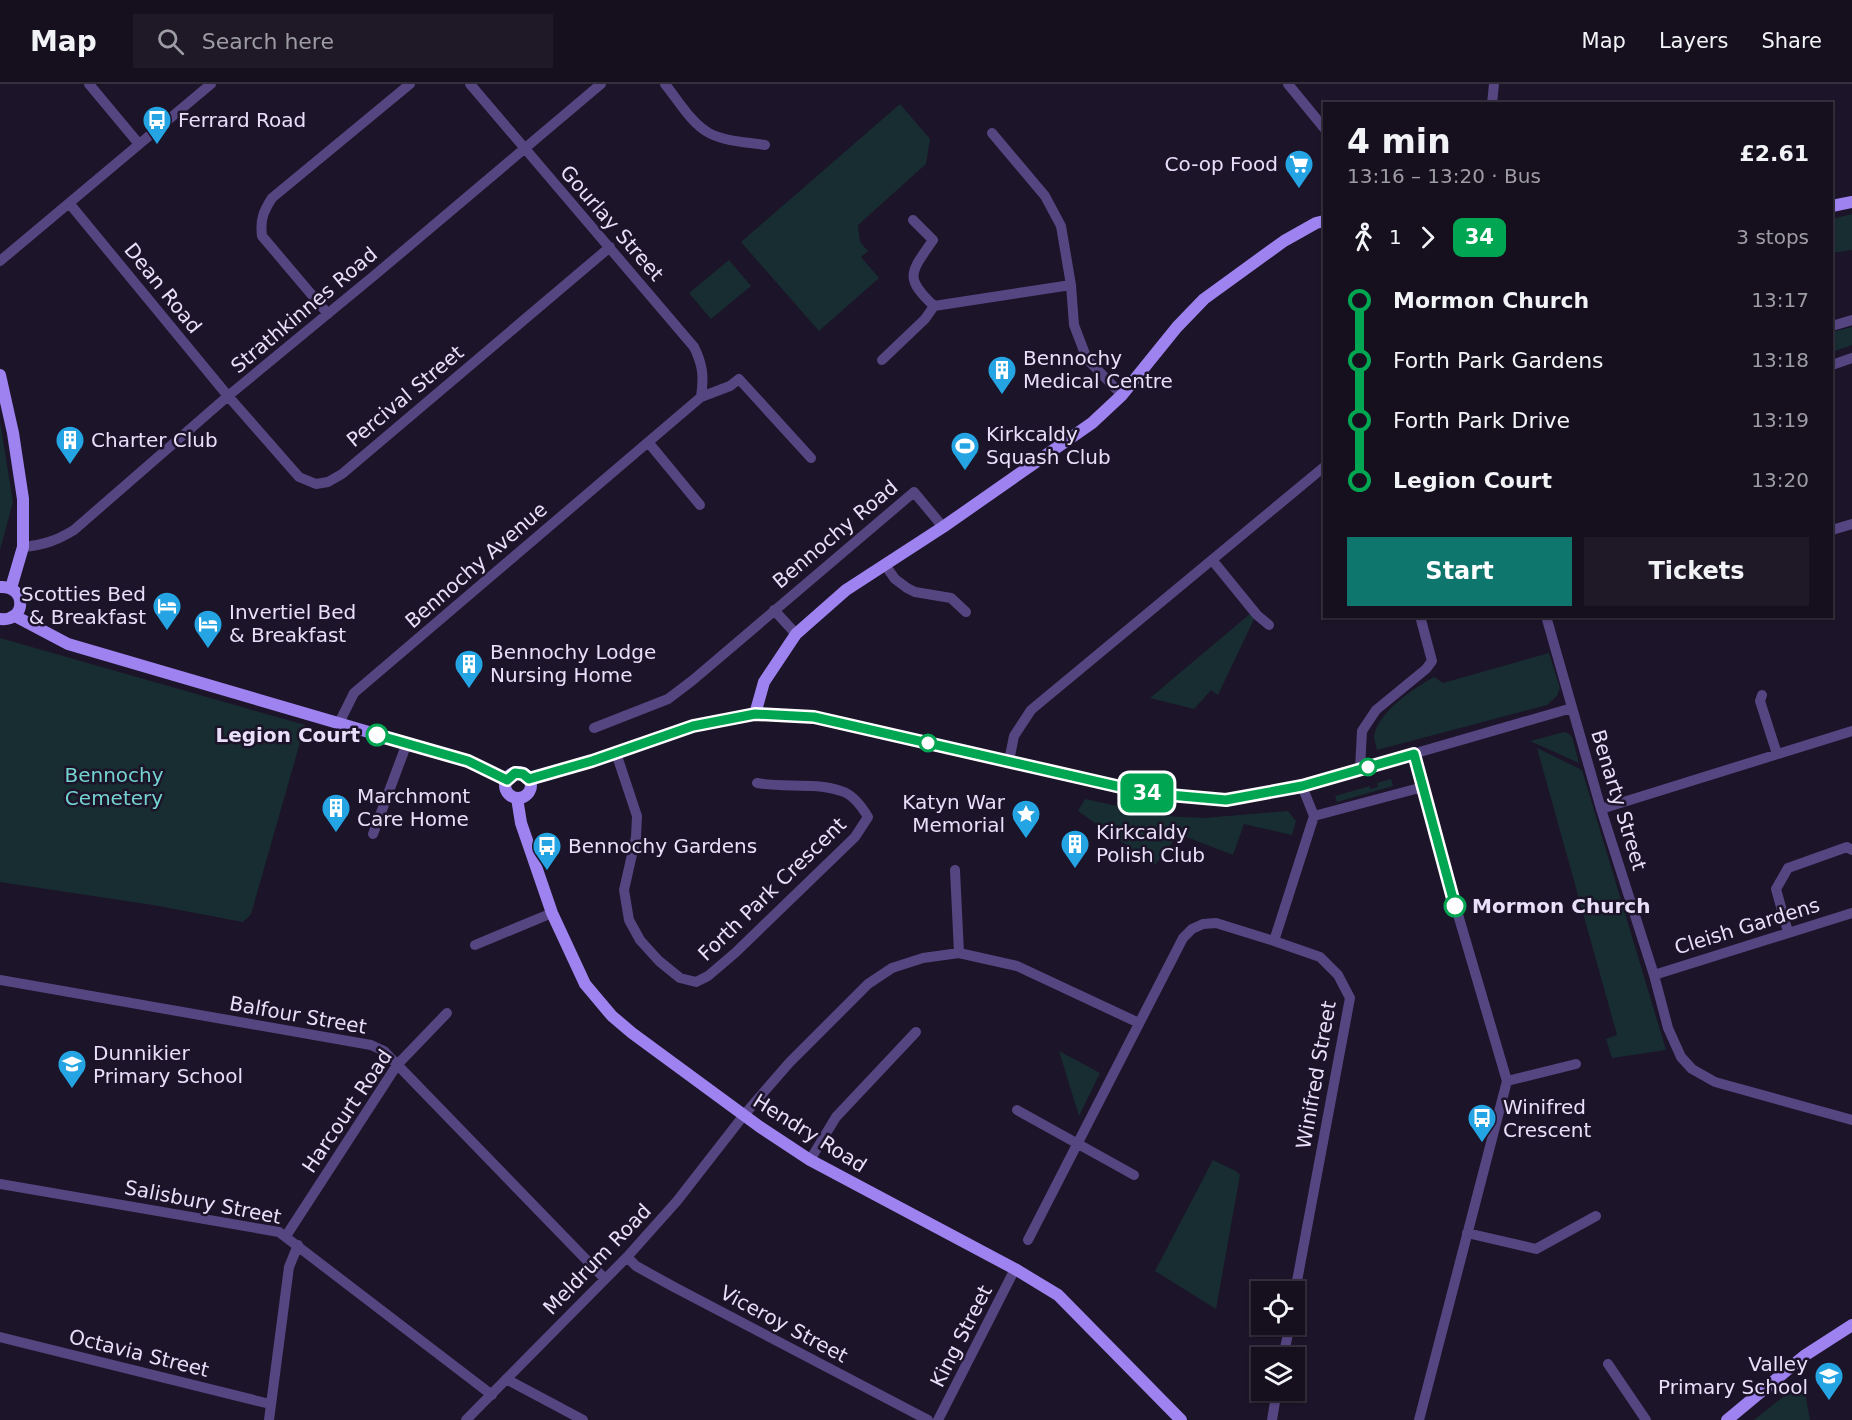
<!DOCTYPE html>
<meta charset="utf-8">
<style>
body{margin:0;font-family:"DejaVu Sans",sans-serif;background:#1e1827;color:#f1f3f6;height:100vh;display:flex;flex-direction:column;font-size:22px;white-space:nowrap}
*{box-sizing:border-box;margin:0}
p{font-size:20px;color:#9d9ca4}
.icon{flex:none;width:33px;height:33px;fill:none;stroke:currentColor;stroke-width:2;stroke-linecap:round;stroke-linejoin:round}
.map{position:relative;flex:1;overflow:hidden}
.side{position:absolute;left:1323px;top:18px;width:510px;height:516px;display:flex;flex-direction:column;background:#150f1e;border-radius:0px;box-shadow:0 2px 4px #0004,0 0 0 2px #342f3c}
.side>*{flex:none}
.badge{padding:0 12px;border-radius:9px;font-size:21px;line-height:39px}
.buttons{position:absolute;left:1251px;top:1197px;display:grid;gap:12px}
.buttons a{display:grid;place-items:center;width:54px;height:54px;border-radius:0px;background:#150f1e;box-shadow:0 2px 4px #0004,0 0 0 2px #342f3c;font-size:30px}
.map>.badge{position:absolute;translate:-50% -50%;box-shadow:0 0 0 3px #fff}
.legs{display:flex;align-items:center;gap:9px;height:66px;padding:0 24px;font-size:20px}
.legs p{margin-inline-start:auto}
.headline{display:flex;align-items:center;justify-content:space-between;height:102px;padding:0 24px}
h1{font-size:33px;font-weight:600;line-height:45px}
.cta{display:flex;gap:12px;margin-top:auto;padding:12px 24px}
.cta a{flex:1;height:69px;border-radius:0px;background:#0f766e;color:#fff;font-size:24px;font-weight:600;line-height:69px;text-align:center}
.cta a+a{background:#1e1827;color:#f1f3f6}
ul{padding:0 24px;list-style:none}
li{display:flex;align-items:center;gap:21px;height:60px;font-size:22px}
li i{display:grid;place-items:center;width:9px;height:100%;margin:0 8px;background:currentColor}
li i::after{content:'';width:15px;height:15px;margin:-8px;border:4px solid;border-radius:50%;background:#150f1e}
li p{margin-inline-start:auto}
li:first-child i{background:linear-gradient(#0000 50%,currentColor 0)}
li:last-child i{background:linear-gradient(currentColor 50%,#0000 0)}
header{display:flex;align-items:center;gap:36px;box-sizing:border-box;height:84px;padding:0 30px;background:#150f1e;border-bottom:2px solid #342f3c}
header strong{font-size:28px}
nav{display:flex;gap:33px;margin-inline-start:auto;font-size:21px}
.search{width:420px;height:54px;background:#1e1827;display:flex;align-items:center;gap:15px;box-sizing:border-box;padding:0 21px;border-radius:0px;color:#9d9ca4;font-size:22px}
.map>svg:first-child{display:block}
.green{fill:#182d32}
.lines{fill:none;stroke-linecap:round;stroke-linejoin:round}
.street{stroke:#554581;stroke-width:10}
.secondary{stroke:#9e82ef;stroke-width:12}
.line-1-casing{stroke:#fff;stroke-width:14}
.line-1{stroke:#00a651;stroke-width:9}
.stop-1-dot{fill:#fff;stroke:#00a651;stroke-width:3}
.labels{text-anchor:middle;stroke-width:5;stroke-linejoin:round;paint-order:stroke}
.poi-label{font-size:20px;fill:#e9dffb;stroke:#1c1428;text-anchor:start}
.street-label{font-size:20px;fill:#e9dffb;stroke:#1c1428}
.stop-label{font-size:20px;font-weight:bold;fill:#e9dffb;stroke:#1c1428;text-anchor:end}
.park-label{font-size:20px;fill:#73d3d1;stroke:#1c1428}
</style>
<header>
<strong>Map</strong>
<div class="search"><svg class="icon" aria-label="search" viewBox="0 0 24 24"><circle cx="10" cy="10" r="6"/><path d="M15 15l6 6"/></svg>Search here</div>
<nav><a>Map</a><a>Layers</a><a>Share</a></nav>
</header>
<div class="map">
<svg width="1852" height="1336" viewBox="0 0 1852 1336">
<rect width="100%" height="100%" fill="#1c1428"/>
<!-- green -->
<path class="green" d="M900 20 930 55 926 80 858 141 860 158 868 167 861 173 879 194 819 247 741 158Z
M1852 130V166L1832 169V135Z
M729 176 751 202 711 235 689 209Z
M1852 243V261L1832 268V248Z
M0 338 13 418 0 466Z
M1251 529 1255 533 1218 611 1211 606 1194 625 1150 614Z
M0 554 305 641 251 830 243 838 153 821 0 798Z
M1549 569 1560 604 1557 612 1547 621 1377 666C1376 661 1374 656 1374 652 1378 628 1414 604 1434 593L1443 599Z
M1564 648 1569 650 1572 653 1579 679 1530 657Z
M1537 664 1582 686 1666 966 1612 974 1606 955 1617 951Z
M1391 695 1393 702 1337 718 1335 712 1370 702V705L1378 703 1377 699Z
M1085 715 1163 732 1204 734 1288 727 1296 737 1292 751 1244 740 1233 771 1179 750 1155 781 1078 727Z
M1059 967 1100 989 1079 1032Z
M1213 1076 1236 1087 1240 1091 1216 1225 1155 1187Z
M1803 1297 1810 1336H1754Z"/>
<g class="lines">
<!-- street -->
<path class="street" d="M89 0 139 60
M470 0 694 263C703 281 704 293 701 313
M665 0C678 16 691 39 709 49 726 58 747 58 765 61
M1288 0 1324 44
M1492 20 1494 0
M992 49 1045 112 1061 142 1071 201 1074 241 1087 275 1122 311
M69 119 228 312 299 393 316 400 328 398 342 390 610 163
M913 136 933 156C911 188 903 193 934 222
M0 177 211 0
M328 230 262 152C260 136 263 128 272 114L410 0
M1832 242 1852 236
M882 276 925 235 934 222 1071 201
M1832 281 1852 274
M648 358 700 421
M1832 446 1852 440
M23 463C43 461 56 457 74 446L228 312 376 190 601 0
M1213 477 1257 531 1269 541
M885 481 895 495 907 504 915 508 951 514 966 528
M774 526 796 550
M1546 532 1601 725 1654 891 1668 944 1681 973 1692 985 1715 998 1852 1036
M1762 611 1760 617 1777 670
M755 630 814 633 1147 709 1226 716 1302 702 1572 624
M339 639 354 609 701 313 730 302 739 295 811 374
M594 644 668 615 693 596 914 408 943 443
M616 669 637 732 636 753 624 806 629 836 640 856 659 877 680 894 696 898 708 892 735 869 855 753 868 733C862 723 853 710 841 707 814 698 784 704 757 699
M1414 670 1449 800 1507 997 1419 1336
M1009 677 1014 652 1031 626 1324 383
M1360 685 1362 647 1376 626 1426 585 1432 577 1420 532
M1302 702 1314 732
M1601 725 1852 647
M373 750 407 659
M955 786 959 869
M1788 848 1776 805 1788 784 1847 763 1852 766
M1274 857 1314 732 1423 703
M475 861 552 829
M1654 891 1852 829
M0 896 371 961 384 967 604 1194
M1507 997 1576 980
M1017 1026 1134 1091
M810 1076 836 1033 916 948
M0 1100 279 1148 492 1311
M1467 1149 1536 1165 1596 1132
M286 1152 397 981 447 929
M1028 1156 1183 854 1192 845 1203 840 1216 839 1274 857 1320 873 1338 891 1350 914 1294 1213
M627 1173 636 1182 674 1203 928 1336
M0 1253 270 1320
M1283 1274 1290 1240
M1608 1280 1646 1336
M506 1295 583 1336
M269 1336 289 1183 298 1161
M466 1336 627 1173 677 1117 744 1031 789 979 868 900 892 884 923 874 959 869 1017 882 1139 939
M938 1336 1015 1185
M1272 1336 1277 1306"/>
<!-- secondary -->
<path class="secondary" d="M1832 122 1852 118
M0 291 13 349 23 415V463L11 504
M0 503C27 501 27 538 0 535
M15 532 68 560 468 677 507 696
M505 701a13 13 0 1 1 26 0a13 13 0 1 1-26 0Z
M529 695 592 677 693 642 755 630 764 598 796 550 846 506 943 443 1092 339 1122 311 1177 243 1204 215 1284 157 1316 139 1324 137
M517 714 521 739 552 829 585 900 612 932 632 949 760 1043 810 1076 1015 1185 1058 1211 1181 1336
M1727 1336 1804 1272 1852 1241"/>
</g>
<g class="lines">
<!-- line-1 casing -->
<g class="line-1-casing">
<path id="line-1" d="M377 651 468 677 507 696 515 689 523 690 529 695 592 677 693 642 755 630 814 633 1147 709 1226 716 1302 702 1414 670 1455 822"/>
</g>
<!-- line-1 -->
<use href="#line-1" class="line-1"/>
</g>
<!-- icons -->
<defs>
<g id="bus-pin" transform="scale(1.5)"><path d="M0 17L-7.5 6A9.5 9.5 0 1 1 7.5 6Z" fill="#24a4e3" stroke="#1c1428"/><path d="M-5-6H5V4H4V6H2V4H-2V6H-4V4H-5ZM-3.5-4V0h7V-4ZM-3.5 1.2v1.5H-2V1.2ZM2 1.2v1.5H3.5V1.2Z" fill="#fff"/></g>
<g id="supermarket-pin" transform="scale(1.5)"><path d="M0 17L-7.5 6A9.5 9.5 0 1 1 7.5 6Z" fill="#24a4e3" stroke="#1c1428"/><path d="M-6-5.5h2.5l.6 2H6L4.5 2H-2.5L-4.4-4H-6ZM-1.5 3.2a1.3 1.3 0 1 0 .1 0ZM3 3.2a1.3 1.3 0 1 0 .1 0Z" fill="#fff"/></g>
<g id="building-pin" transform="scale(1.5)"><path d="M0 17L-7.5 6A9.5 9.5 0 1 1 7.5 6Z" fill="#24a4e3" stroke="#1c1428"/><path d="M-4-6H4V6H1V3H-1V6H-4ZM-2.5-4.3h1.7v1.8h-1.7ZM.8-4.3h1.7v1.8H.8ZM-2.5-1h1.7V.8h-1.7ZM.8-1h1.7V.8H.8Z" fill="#fff"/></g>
<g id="stadium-pin" transform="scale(1.5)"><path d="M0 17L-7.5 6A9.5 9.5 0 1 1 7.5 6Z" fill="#24a4e3" stroke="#1c1428"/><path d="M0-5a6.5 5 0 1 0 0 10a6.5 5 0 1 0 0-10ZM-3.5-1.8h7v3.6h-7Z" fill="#fff"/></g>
<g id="hotel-pin" transform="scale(1.5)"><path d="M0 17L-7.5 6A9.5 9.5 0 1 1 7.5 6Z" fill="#24a4e3" stroke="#1c1428"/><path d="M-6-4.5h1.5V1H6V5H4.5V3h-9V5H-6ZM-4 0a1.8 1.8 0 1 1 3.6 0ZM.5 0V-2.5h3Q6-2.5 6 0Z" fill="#fff"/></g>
<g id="sight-pin" transform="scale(1.5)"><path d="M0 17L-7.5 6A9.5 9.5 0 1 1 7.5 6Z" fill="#24a4e3" stroke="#1c1428"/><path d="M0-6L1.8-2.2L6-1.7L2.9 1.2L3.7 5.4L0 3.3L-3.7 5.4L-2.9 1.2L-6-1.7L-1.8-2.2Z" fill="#fff"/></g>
<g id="school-pin" transform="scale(1.5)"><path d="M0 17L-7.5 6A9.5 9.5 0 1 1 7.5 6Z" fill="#24a4e3" stroke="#1c1428"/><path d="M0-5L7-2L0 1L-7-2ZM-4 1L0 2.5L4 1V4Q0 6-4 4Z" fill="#fff"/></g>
</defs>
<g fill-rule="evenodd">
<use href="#bus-pin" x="157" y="36"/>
<use href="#supermarket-pin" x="1299" y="80"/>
<use href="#building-pin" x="1002" y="286"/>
<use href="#building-pin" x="70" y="356"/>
<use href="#stadium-pin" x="965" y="362"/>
<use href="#hotel-pin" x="167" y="522"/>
<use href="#hotel-pin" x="208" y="540"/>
<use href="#building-pin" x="469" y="580"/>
<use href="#building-pin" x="336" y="724"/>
<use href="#sight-pin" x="1026" y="730"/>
<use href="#building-pin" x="1075" y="760"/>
<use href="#bus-pin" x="547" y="762"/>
<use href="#school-pin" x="72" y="980"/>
<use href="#bus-pin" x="1482" y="1034"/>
<use href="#school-pin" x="1829" y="1292"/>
</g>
<!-- markers -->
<g class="stop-1-dot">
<circle cx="377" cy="651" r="10"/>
<circle cx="928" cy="659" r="8"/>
<circle cx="1368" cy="683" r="8"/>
<circle cx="1455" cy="822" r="10"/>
</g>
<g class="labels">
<!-- poi labels -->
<g class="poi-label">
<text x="178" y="43">Ferrard Road</text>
<text x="1278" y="87" text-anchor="end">Co-op Food</text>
<text x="1023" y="281">Bennochy<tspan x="1023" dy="23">Medical Centre</tspan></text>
<text x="986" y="357">Kirkcaldy<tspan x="986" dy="23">Squash Club</tspan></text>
<text x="91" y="363">Charter Club</text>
<text x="146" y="517" text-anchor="end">Scotties Bed<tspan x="146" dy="23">&amp; Breakfast</tspan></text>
<text x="229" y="535">Invertiel Bed<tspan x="229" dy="23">&amp; Breakfast</tspan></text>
<text x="490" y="575">Bennochy Lodge<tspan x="490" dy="23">Nursing Home</tspan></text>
<text x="357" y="719">Marchmont<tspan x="357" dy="23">Care Home</tspan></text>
<text x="1005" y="725" text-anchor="end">Katyn War<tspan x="1005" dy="23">Memorial</tspan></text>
<text x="1096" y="755">Kirkcaldy<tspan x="1096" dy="23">Polish Club</tspan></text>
<text x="568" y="769">Bennochy Gardens</text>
<text x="93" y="976">Dunnikier<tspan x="93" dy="23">Primary School</tspan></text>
<text x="1503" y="1030">Winifred<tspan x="1503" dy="23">Crescent</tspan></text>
<text x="1808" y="1287" text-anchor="end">Valley<tspan x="1808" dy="23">Primary School</tspan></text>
</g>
<!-- street labels -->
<g class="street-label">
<text transform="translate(612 139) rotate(49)" y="7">Gourlay Street</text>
<text transform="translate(163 204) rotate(51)" y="7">Dean Road</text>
<text transform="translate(304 226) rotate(-40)" y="7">Strathkinnes Road</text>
<text transform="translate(405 312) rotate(-40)" y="7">Percival Street</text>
<text transform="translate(835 450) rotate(-40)" y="7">Bennochy Road</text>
<text transform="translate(476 481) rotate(-41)" y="7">Bennochy Avenue</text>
<text transform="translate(1619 716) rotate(73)" y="7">Benarty Street</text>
<text transform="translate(772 805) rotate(-44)" y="7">Forth Park Crescent</text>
<text transform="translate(1747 842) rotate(-17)" y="7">Cleish Gardens</text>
<text transform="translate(298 931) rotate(10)" y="7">Balfour Street</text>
<text transform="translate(1316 991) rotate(-80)" y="7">Winifred Street</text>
<text transform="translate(347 1027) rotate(-56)" y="7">Harcourt Road</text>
<text transform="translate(810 1049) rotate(32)" y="7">Hendry Road</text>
<text transform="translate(203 1118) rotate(11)" y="7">Salisbury Street</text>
<text transform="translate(597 1175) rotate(-46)" y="7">Meldrum Road</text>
<text transform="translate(784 1240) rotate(28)" y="7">Viceroy Street</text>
<text transform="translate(961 1252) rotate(-63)" y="7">King Street</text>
<text transform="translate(139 1269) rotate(14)" y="7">Octavia Street</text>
</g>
<!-- stop labels -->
<g class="stop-label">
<text x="360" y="658">Legion Court</text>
<text x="1472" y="829" text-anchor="start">Mormon Church</text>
</g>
<!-- park labels -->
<g class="park-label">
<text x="114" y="698">Bennochy<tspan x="114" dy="23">Cemetery</tspan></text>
</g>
</g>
</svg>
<div class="buttons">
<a><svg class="icon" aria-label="locate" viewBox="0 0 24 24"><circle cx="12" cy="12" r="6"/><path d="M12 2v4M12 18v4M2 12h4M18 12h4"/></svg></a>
<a><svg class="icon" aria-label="layers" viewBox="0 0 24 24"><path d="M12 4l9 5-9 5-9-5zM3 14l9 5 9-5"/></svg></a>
</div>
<b class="badge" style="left:1147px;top:709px;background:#00a651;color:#fff">34</b>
<section class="side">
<div class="headline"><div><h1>4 min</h1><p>13:16 – 13:20 · Bus</p></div><b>£2.61</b></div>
<div class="legs"><svg class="icon" aria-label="walk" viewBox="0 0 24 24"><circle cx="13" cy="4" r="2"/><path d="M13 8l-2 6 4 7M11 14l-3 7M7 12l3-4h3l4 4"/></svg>1<svg class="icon" aria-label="forward" viewBox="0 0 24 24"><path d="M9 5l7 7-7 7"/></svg><b class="badge" style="background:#00a651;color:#fff">34</b><p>3 stops</p></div>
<ul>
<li><i style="color:#00a651"></i><b>Mormon Church</b><p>13:17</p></li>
<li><i style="color:#00a651"></i><span>Forth Park Gardens</span><p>13:18</p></li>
<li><i style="color:#00a651"></i><span>Forth Park Drive</span><p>13:19</p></li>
<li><i style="color:#00a651"></i><b>Legion Court</b><p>13:20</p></li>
</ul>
<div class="cta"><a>Start</a><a>Tickets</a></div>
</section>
</div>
